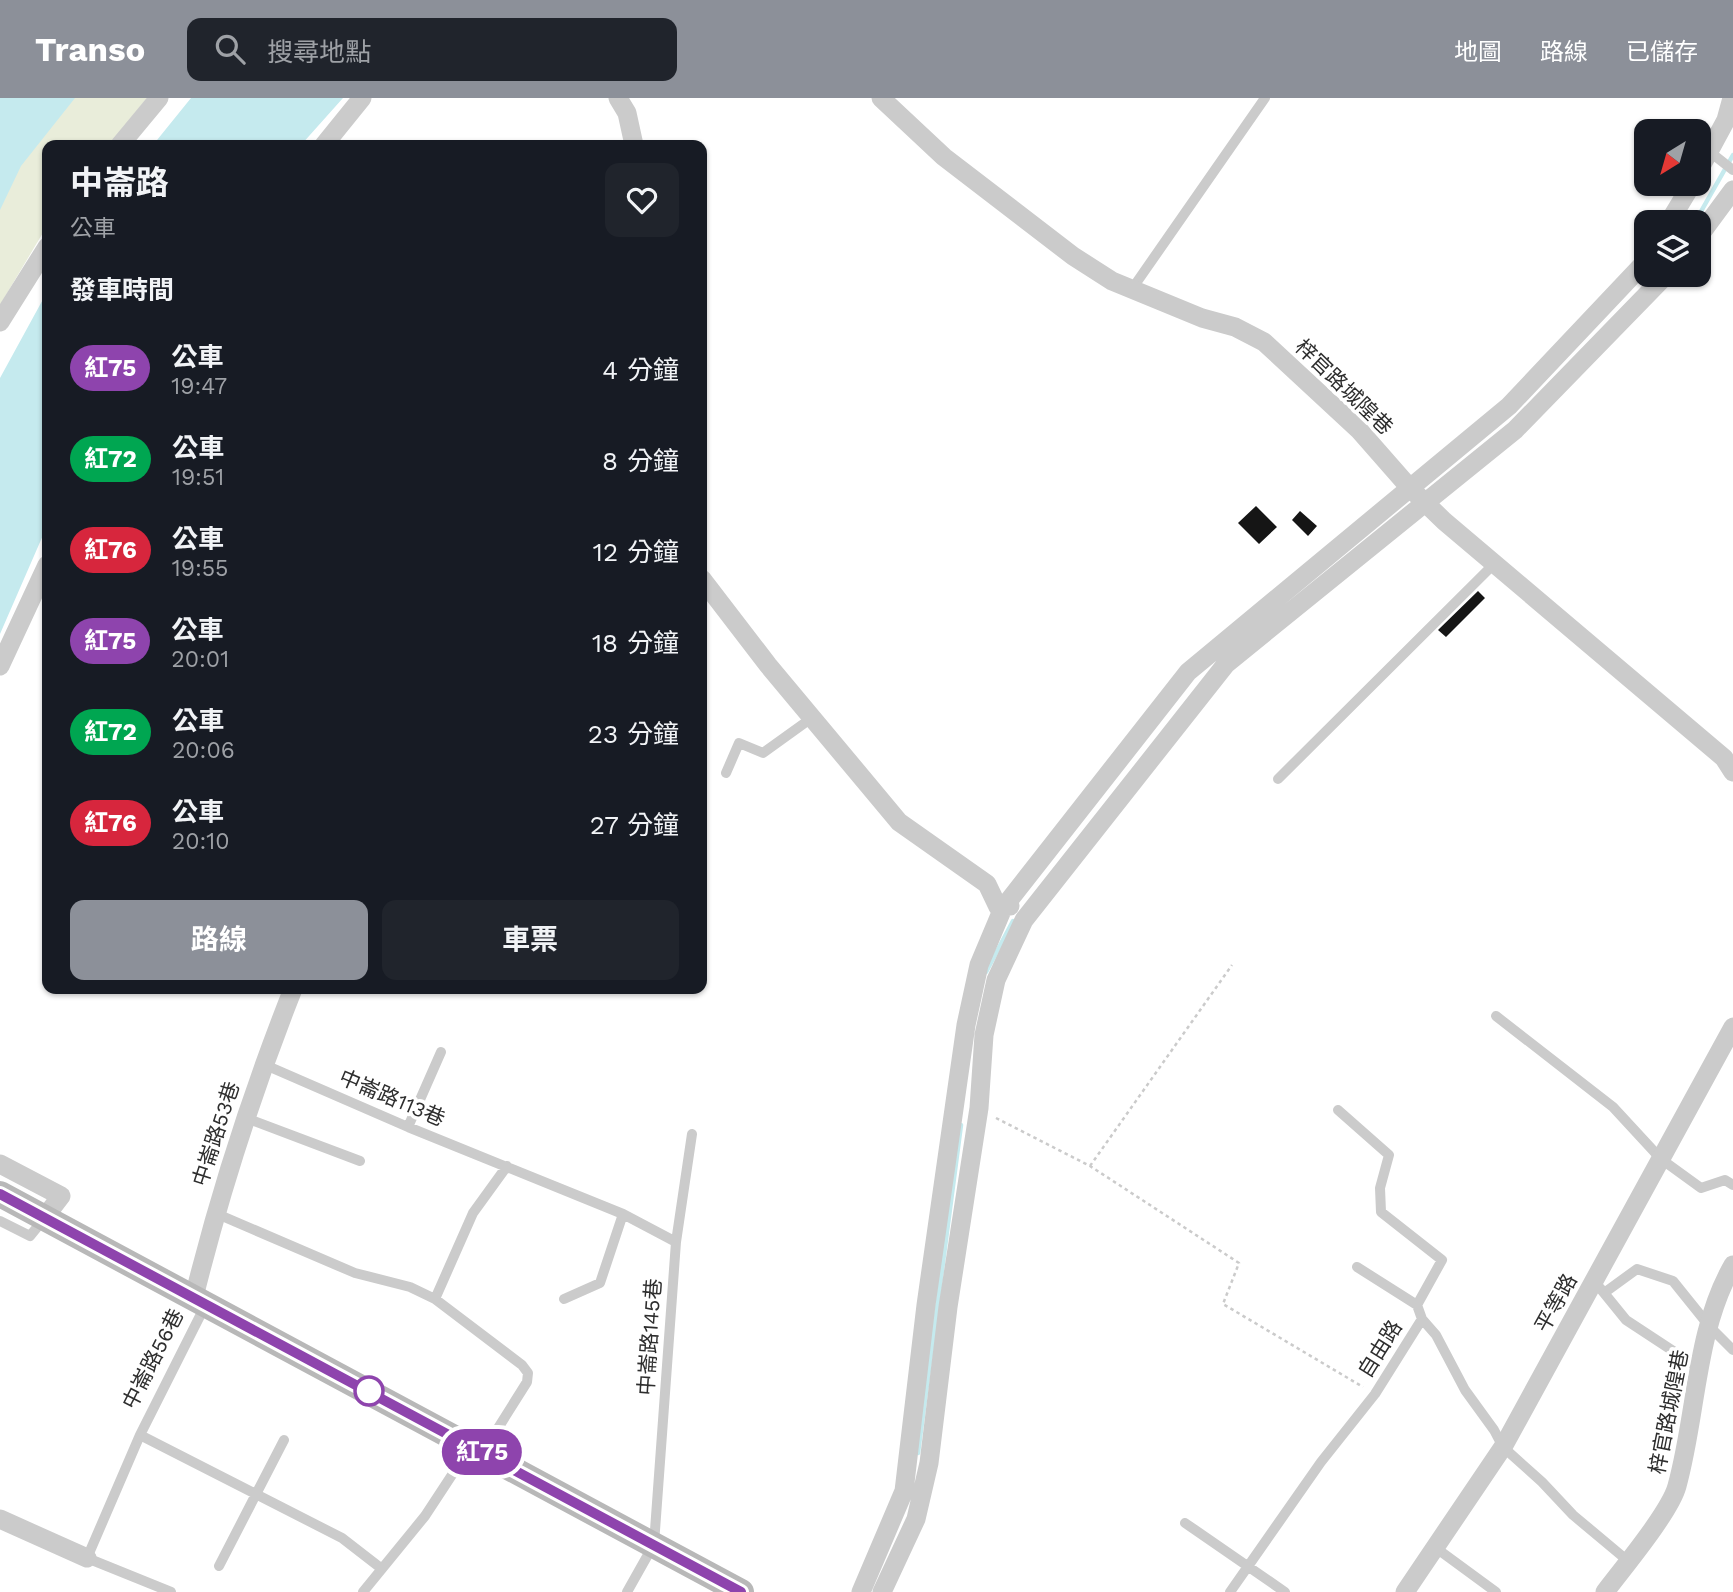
<!DOCTYPE html>
<html lang="zh-TW">
<meta charset="utf-8">
<style>
body{margin:0;font-family:"Work Sans","Noto Sans TC",sans-serif;background:#20242c;color:#f1f3f6;height:100vh;display:flex;flex-direction:column;font-size:26px;white-space:nowrap}
*{box-sizing:border-box;margin:0}
p{font-size:23px;color:#9ea1a6}
.icon{flex:none;width:38px;height:38px;fill:none;stroke:currentColor;stroke-width:2;stroke-linecap:round;stroke-linejoin:round}
.map{position:relative;flex:1;overflow:hidden}
.drawer{position:absolute;left:42px;top:42px;width:665px;height:854px;display:flex;flex-direction:column;background:#171b24;border-radius:14px;box-shadow:0 2px 5px #0004}
.drawer>*{flex:none}
.badge{padding:0 14px;border-radius:23px;font-size:24px;line-height:46px}
.needle{width:46px;rotate:217deg}
.buttons{position:absolute;left:1634px;top:21px;display:grid;gap:14px}
.buttons a{display:grid;place-items:center;width:77px;height:77px;border-radius:14px;background:#171b24;box-shadow:0 2px 5px #0004;font-size:35px}
.map>.badge{position:absolute;translate:-50% -50%;box-shadow:0 0 0 4px #fff}
h2{padding:0 28px;font-size:26px;line-height:63px}
.round{display:grid;place-items:center;flex:none;width:74px;height:74px;border-radius:14px;background:#20242c}
.headline{display:flex;align-items:center;justify-content:space-between;height:119px;padding:0 28px}
h1{font-size:33px;font-weight:700;line-height:52px}
.action{display:flex;gap:14px;margin-top:auto;padding:14px 28px}
.action a{flex:1;height:80px;border-radius:14px;background:#8c9099;color:#fff;font-size:28px;font-weight:700;line-height:80px;text-align:center}
.action a+a{background:#20242c;color:#f1f3f6}
ul{padding:0;list-style:none}
li{display:flex;align-items:center;gap:21px;height:91px;padding:0 28px}
li div{flex:1}
li b{display:block;font-size:26px}
li em{font-style:normal}
li .badge{min-width:77px;font-weight:700;text-align:center}
header{display:flex;align-items:center;gap:42px;box-sizing:border-box;height:98px;padding:0 35px;background:#8c9099;color:#fff}
header strong{font-size:33px}
nav{display:flex;gap:38px;margin-inline-start:auto;font-size:24px}
.search{width:490px;height:63px;background:#20242c;display:flex;align-items:center;gap:18px;box-sizing:border-box;padding:0 24px;border-radius:14px;color:#9ea1a6;font-size:26px}
.map>svg:first-child{display:block}
.green{fill:#e9edda}
.water{fill:#c5eaee}
.lines{fill:none;stroke-linecap:round;stroke-linejoin:round}
.stream{stroke:#c5eaee;stroke-width:4.5}
.building{fill:#151515}
.path{stroke:#cbcbcb;stroke-width:2.5;stroke-dasharray:3.5 3.5;stroke-linecap:butt}
.lane{stroke:#cbcbcb;stroke-width:10}
.street{stroke:#cbcbcb;stroke-width:19}
.secondary{stroke:#b8b8b8;stroke-width:26}
.line-casing{stroke:#fff;stroke-width:16}
.line{stroke:#8e44ad;stroke-width:10}
.stop-dot{fill:#fff;stroke:#8e44ad;stroke-width:3.5}
.labels{text-anchor:middle;stroke-width:7;stroke-linejoin:round;paint-order:stroke}
.street-label{font-size:21px;fill:#2e2e2e;stroke:#fff}
</style>
<header>
<strong>Transo</strong>
<div class="search"><svg class="icon" aria-label="search" viewBox="0 0 24 24"><circle cx="10" cy="10" r="6"/><path d="M15 15l6 6"/></svg>搜尋地點</div>
<nav><a>地圖</a><a>路線</a><a>已儲存</a></nav>
</header>
<div class="map">
<svg width="1733" height="1494" viewBox="0 0 1733 1494">
<rect width="100%" height="100%" fill="#fff"/>
<!-- green -->
<path class="green" d="M0 0H147L109 47H47V128L0 207Z"/>
<!-- water -->
<path class="water" d="M0 0H75L21 68 0 112Z
M191 0H343L301 47H153Z
M47 194V428L0 536V280Z"/>
<g class="lines">
<!-- stream -->
<path class="stream" d="M1695 124 1733 57
M986 874 1013 823
M918 1355 961 1027"/>
</g>
<!-- building -->
<path class="building" d="M1256 408 1277 429 1259 446 1238 425Z
M1300 413 1317 428 1308 438 1292 422Z
M1478 493 1485 500 1446 539 1438 532Z"/>
<g class="lines">
<!-- path -->
<path class="path" d="M996 1020 1090 1068 1239 1165 1223 1206 1363 1289
M1090 1068 1232 867"/>
<!-- lane -->
<path class="lane" d="M1710 54 1733 72
M1132 191 1265 0
M726 675 739 645 763 655 813 619
M1278 681 1495 465
M1496 918 1613 1009 1661 1061 1701 1090 1725 1082 1733 1087
M263 966 408 1029 623 1116 676 1144
M1338 1012 1389 1057 1380 1090 1381 1114 1442 1162 1417 1207 1422 1221
M246 1020 360 1063
M408 1029 441 954
M215 1115 355 1175 410 1189 435 1201 522 1267 528 1275 527 1284 483 1354
M0 1123 30 1138 43 1122
M1357 1169 1417 1207
M1600 1190 1626 1222 1699 1270
M1604 1195 1637 1171 1673 1183 1710 1229 1733 1252
M435 1201 473 1115 507 1068
M564 1201 600 1185 623 1116
M140 1337 342 1440 382 1471
M1185 1425 1285 1494
M1436 1450 1496 1494
M219 1468 284 1342
M171 1494 87 1460 140 1337 206 1206
M363 1494 425 1418 469 1351
M627 1494 654 1446 676 1144 692 1036
M1230 1494 1321 1364 1375 1296 1422 1221 1436 1237 1465 1292 1494 1332 1503 1349 1542 1384 1573 1417 1628 1463"/>
<!-- street -->
<path class="street" d="M618 0 627 15 634 47
M881 0 944 59 1073 158 1112 183 1202 220 1235 229 1264 244 1359 332 1409 389 1444 423 1724 660 1733 674
M120 47 159 0
M324 47 362 0
M1699 72 1726 22 1732 0
M1669 124 1692 86
M1699 138 1733 92
M0 224 47 149
M702 481 768 567 899 724 987 786 998 809 1010 808
M0 568 47 467
M0 1066 61 1098 45 1119
M194 1199C220 1094 253 992 293 891
M0 1421 87 1460
M861 1494 904 1393 926 1207 966 927 979 867 1003 810 1188 574 1509 308 1647 162
M882 1494 916 1421 929 1365 948 1209 979 1010 984 937 996 882 1024 822 1226 566 1515 332 1666 177
M1405 1494 1503 1349 1733 929
M1605 1494C1623 1470 1670 1414 1677 1388 1697 1316 1695 1233 1733 1167"/>
<!-- secondary -->
<path class="secondary" d="M0 1096 741 1494"/>
</g>
<g class="lines">
<!-- line casing -->
<g class="line-casing">
<path id="line" d="M0 1096 741 1494"/>
</g>
<!-- line -->
<use href="#line" class="line"/>
</g>
<!-- markers -->
<circle class="stop-dot" cx="369" cy="1293" r="14"/>
<g class="labels">
<!-- street labels -->
<g class="street-label">
<text transform="translate(1344 289) rotate(44)" y="7">梓官路城隍巷</text>
<text transform="translate(392 1000) rotate(23)" y="7">中崙路113巷</text>
<text transform="translate(216 1036) rotate(-72)" y="7">中崙路53巷</text>
<text transform="translate(1556 1205) rotate(-61)" y="7">平等路</text>
<text transform="translate(650 1239) rotate(-86)" y="7">中崙路145巷</text>
<text transform="translate(1380 1251) rotate(-58)" y="7">自由路</text>
<text transform="translate(153 1261) rotate(-63)" y="7">中崙路56巷</text>
<text transform="translate(1669 1314) rotate(-79)" y="7">梓官路城隍巷</text>
</g>
</g>
</svg>
<div class="buttons">
<a><svg class="needle" viewBox="-14 -14 28 28"><path d="M0-13l5 13h-10z" fill="#e53935"/><path d="M0 13l5-13h-10z" fill="#9ea1a6"/></svg></a>
<a><svg class="icon" aria-label="layers" viewBox="0 0 24 24"><path d="M12 4l9 5-9 5-9-5zM3 14l9 5 9-5"/></svg></a>
</div>
<b class="badge" style="left:482px;top:1354px;background:#8e44ad;color:#fff">紅75</b>
<section class="drawer">
<div class="headline"><div><h1>中崙路</h1><p>公車</p></div><a class="round"><svg class="icon" aria-label="heart" viewBox="0 0 24 24"><path d="M12 20l-8-8c-3-5 5-10 8-4 3-6 11-1 8 4z"/></svg></a></div>
<h2>發車時間</h2>
<ul>
<li><span class="badge" style="background:#8e44ad;color:#fff">紅75</span><div><b>公車</b><p>19:47</p></div><em>4 分鐘</em></li>
<li><span class="badge" style="background:#00a651;color:#fff">紅72</span><div><b>公車</b><p>19:51</p></div><em>8 分鐘</em></li>
<li><span class="badge" style="background:#d7263d;color:#fff">紅76</span><div><b>公車</b><p>19:55</p></div><em>12 分鐘</em></li>
<li><span class="badge" style="background:#8e44ad;color:#fff">紅75</span><div><b>公車</b><p>20:01</p></div><em>18 分鐘</em></li>
<li><span class="badge" style="background:#00a651;color:#fff">紅72</span><div><b>公車</b><p>20:06</p></div><em>23 分鐘</em></li>
<li><span class="badge" style="background:#d7263d;color:#fff">紅76</span><div><b>公車</b><p>20:10</p></div><em>27 分鐘</em></li>
</ul>
<div class="action"><a>路線</a><a>車票</a></div>
</section>
</div>
